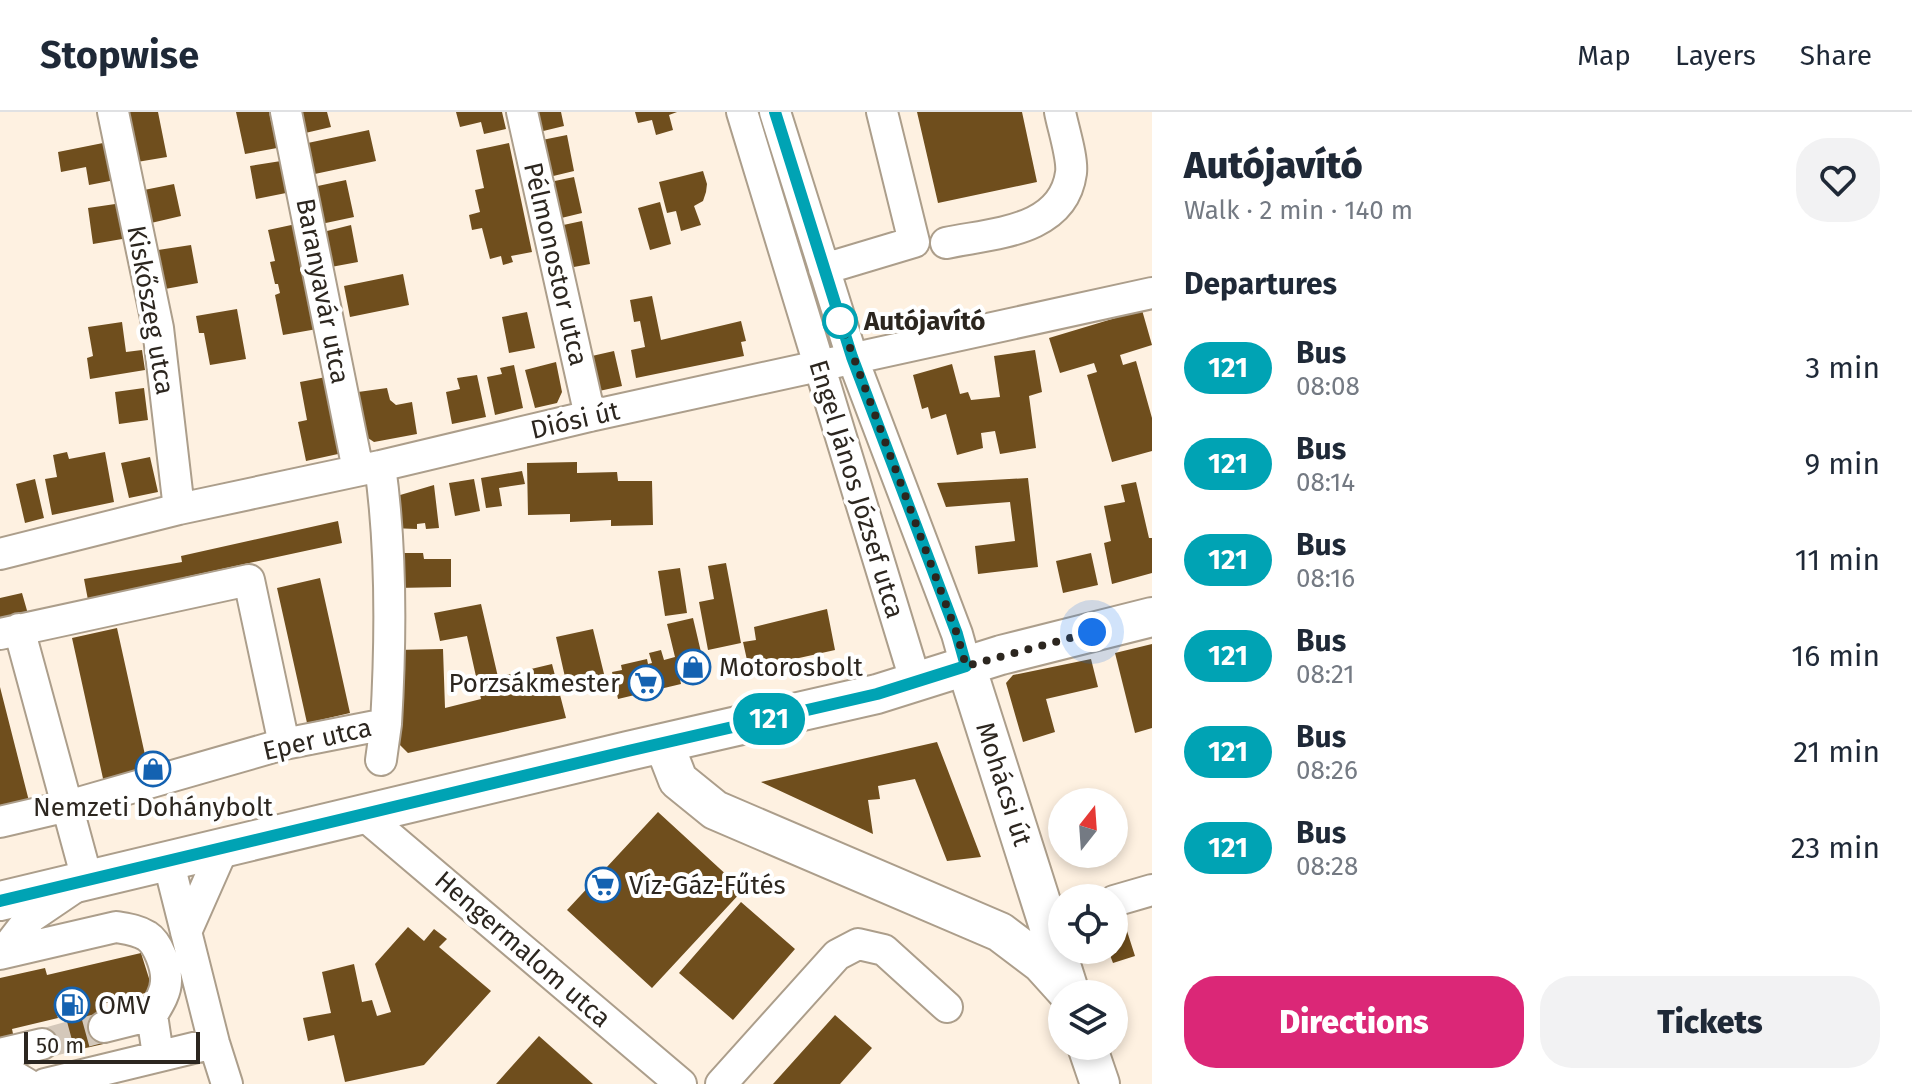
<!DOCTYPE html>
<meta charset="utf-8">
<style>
body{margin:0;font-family:"Fira Sans",sans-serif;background:#f2f2f3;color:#1f2937;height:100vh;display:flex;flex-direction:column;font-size:30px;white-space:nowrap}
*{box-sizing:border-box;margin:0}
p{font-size:26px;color:#747a83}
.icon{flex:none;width:44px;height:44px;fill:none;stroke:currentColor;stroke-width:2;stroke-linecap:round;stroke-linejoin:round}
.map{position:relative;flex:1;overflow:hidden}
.sheet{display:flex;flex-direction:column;background:#fff;width:760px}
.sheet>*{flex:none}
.badge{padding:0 16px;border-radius:26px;font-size:28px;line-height:52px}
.needle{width:52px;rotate:17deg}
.controls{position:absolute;left:1048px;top:676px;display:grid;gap:16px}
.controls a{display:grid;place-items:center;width:80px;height:80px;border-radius:50%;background:#fff;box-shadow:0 4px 12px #0003;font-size:40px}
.scale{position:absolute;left:24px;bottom:20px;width:176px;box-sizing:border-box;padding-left:8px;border:4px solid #2c261f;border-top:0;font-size:22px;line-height:28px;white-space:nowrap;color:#2c261f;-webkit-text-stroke:6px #fff;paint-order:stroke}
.you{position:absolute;width:40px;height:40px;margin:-20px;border:6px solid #fff;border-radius:50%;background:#1a73e8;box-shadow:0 0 0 12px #1a73e833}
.map>.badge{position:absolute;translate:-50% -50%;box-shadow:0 0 0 4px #fff}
h2{padding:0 32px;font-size:30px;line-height:72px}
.round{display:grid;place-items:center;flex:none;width:84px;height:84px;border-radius:32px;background:#f2f2f3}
.overview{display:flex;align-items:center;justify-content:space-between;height:136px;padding:0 32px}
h1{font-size:38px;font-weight:800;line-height:60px}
.cta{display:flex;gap:16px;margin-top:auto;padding:16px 32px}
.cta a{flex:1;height:92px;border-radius:32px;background:#db2777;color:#fff;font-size:32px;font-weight:800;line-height:92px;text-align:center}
.cta a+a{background:#f2f2f3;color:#1f2937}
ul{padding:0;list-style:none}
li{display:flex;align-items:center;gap:24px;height:96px;padding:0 32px}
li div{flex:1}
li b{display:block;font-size:30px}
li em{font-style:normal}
li .badge{min-width:88px;font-weight:700;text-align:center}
header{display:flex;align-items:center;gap:48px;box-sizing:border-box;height:112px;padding:0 40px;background:#fff;border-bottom:2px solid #e0e1e3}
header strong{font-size:38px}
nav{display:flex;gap:44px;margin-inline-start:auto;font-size:28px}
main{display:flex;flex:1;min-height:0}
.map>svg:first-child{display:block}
.building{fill:#6f4e1d}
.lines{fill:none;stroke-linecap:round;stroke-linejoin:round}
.minor-tunnel{stroke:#d4c8ba;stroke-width:30;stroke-dasharray:30 15;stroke-linecap:butt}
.minor-casing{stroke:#ac9e8b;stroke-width:34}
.major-casing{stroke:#ac9e8b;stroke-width:42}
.minor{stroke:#fff;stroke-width:30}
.major{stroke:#fff;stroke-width:38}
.line-casing{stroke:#fff;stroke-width:18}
.line{stroke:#00a3b4;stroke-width:12}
.walk{stroke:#2c261f;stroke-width:8;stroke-dasharray:0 14.4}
.stop-dot{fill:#fff;stroke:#00a3b4;stroke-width:4}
.labels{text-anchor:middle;stroke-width:8;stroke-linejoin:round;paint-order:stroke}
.street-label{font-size:26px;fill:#2c261f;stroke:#fff}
.stop-label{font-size:26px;font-weight:bold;fill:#2c261f;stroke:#fff;text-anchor:start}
.poi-label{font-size:26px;fill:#2c261f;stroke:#fff;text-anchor:start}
</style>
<header>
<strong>Stopwise</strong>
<nav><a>Map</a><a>Layers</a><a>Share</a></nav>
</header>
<main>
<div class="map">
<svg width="1152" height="972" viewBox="0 0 1152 972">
<rect width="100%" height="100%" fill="#fef1e1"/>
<!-- building -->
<path class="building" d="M127 0H158L167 45 137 50Z
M236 0H269L277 36 245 42Z
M296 0H327L331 15 301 22Z
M456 0H502L506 17 484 22 481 10 460 15Z
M531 0H561L564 14 535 21Z
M635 0H677L669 3 673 18 656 23 652 8 638 11Z
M917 0H1022L1037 70 938 91Z
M369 18 376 49 310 63 303 32Z
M567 23 574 59 545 66 537 29Z
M108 30 115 68 89 73 86 55 61 60 58 40Z
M509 31 532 140 511 144 513 150 503 153 501 144 490 147 482 116 472 118 469 103 480 100 475 78 484 76 476 38Z
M281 49 286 81 256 87 250 54Z
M703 59 707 72 706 80 703 89 694 94 701 113 681 119 676 99 667 101 659 70Z
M574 65 582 101 553 108 545 71Z
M346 68 354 105 321 112 313 75Z
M174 72 181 104 151 111 144 78Z
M660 90 671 132 650 138 638 96Z
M122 91 128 126 93 132 88 96Z
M582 109 590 152 563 157 554 115Z
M296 112 317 217 283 223 275 183 280 181 278 172H275L270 150 275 149 268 118Z
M351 113 358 150 331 155 323 120Z
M191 133 198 171 165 177 158 138Z
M403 162 409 193 350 205 344 174Z
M652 184 661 228 741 209 746 229 741 230 744 244 636 266 631 238 645 235 640 209 634 210 630 188Z
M237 197 246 247 210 253 204 221H199L196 204Z
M1142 198 1152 233 1120 243 1123 253 1136 249 1152 306V339L1112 350 1087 263 1097 260 1094 251 1060 261 1049 226Z
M527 200 535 236 509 241 502 205Z
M122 210 126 240 142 238 145 258 90 267 87 246 93 244 88 215Z
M1035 238 1042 280 1029 284 1036 336 1000 342 995 319 981 321 983 336 957 343 946 302 931 307 928 295 922 297 913 263 952 252 960 282 968 280 971 288 1000 285 994 244Z
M614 239 622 274 590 281 583 246Z
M556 250 562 280 557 291 535 296 525 258Z
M514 253 523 296 495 303 487 265 502 262 500 256Z
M477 263 486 305 452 312 446 280 460 277 457 266Z
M326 265 341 335 338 342 306 349 298 310 307 308 300 270Z
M144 276 148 308 119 312 115 280Z
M387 276 390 288 396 293 412 290 417 322 374 330 368 326 358 280Z
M67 340 69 347 105 340 114 390 52 403 45 367 57 365 53 343Z
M150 345 158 380 129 386 121 351Z
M577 350V361L617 360 618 369H652L653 413 611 414V408L570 410V402L528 403 527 351Z
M522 359 525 372 499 376 502 394 486 396 481 366Z
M1028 366 1038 455 978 462 975 434 1015 429 1010 390 946 395 937 371Z
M35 367 44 406 25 411 16 372Z
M474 367 480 399 455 404 449 371Z
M1136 370 1149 426H1152V461L1112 472 1104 431 1111 429 1104 394 1125 390 1121 373Z
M434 373 439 416 426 417 425 411 417 412V417L391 416 390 386Z
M338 409 342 431 185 465 186 472 88 488 84 467 182 450 181 444Z
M395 441H423L424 447H451V475L395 476Z
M1091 441 1098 473 1063 481 1056 449Z
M726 451 741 531 708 538 699 490 714 487 708 454Z
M680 456 687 501 665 504 658 459Z
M320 466 350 601 307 611 277 476Z
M22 481 28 502 0 509V486Z
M481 492 498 565 552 552 566 606 408 641 398 631 396 538 443 537 445 596 481 587 467 524 440 529 434 501Z
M827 497 835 538 749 557 743 530 756 528 754 515Z
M693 506 704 553 678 558 681 572 618 587 612 560 622 558 621 553 647 547 648 552 652 551 649 541 661 538 664 548 675 545 667 512Z
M117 516 149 661 104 671 72 526Z
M593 517 605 566 567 574 556 525Z
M1152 532V616L1135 621 1115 541Z
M1091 547 1098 575 1046 587 1055 620 1023 630 1006 571 1013 563Z
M0 575 30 693 0 701Z
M937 630 981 745 947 749 915 667 878 674 880 687 868 688 873 722 761 670Z
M658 700 743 778 652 876 567 798Z
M741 790 795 837 733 908 679 861Z
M408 815 424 829 434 817 447 827 439 835 491 879 424 953 345 970 334 923 308 929 303 906 331 901 322 860 354 852 362 890 372 888 377 904 391 900 375 852Z
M1127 819 1135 844 1113 851 1108 838H1114V823Z
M141 841 153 879 99 893 108 931 46 945 40 919 66 913 63 896 55 898 58 906 12 917 15 931 0 934V866L45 856 47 863Z
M835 903 872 936 840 972H773Z
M539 924 593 972H496Z"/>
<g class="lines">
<!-- minor-tunnel -->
<path class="minor-tunnel" d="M42 932 104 915"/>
<!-- minor casing -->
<g class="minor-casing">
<path id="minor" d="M113 0 158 216 179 397
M286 0 358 358
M522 0 590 304
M742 0 916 571
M775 0 852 245 957 522 966 554
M946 131C993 121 1063 120 1071 61 1073 46 1063 16 1060 0
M824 157 914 130 882 0
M0 442 179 397 380 354 590 304 1152 181
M0 522 249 468 284 632
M381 648 386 612
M364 703 681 972
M0 710 68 694 284 632 386 612C391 527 392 439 380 354
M168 748 214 931 227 972
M1114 789 1152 778
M186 820 224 734
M3 841 31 805 87 767 19 517
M0 842 116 815C127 817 137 818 147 824 158 831 167 855 166 869 166 881 158 893 152 903L158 943
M104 915 152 903
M0 942 42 932
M0 956 27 972
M45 972 214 931
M721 972 837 843 858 832 884 838 947 895"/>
</g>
<!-- major casing -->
<g class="major-casing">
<path id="major" d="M966 554 1068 875
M664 632 678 668 715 698 1000 820 1041 851 1069 882
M0 789 628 639 877 582 1001 543 1152 505
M1087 934 1100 972"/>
</g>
<!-- minor -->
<use href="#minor" class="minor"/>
<!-- major -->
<use href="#major" class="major"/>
</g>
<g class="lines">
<!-- line casing -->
<g class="line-casing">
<path id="line" d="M0 789 628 639 877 582 966 554 957 522 852 245 775 0"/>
</g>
<!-- line -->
<use href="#line" class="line"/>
<!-- walk -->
<path class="walk" d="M840 209 957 522 966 554 1092 520"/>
</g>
<!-- icons -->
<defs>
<g id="shop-ring" transform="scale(1.8)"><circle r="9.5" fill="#fff" stroke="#1462b1" stroke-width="1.5"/><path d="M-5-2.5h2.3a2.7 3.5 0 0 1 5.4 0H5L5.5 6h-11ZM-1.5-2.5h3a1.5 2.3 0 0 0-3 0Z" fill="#1462b1"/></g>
<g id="supermarket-ring" transform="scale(1.8)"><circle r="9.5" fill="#fff" stroke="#1462b1" stroke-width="1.5"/><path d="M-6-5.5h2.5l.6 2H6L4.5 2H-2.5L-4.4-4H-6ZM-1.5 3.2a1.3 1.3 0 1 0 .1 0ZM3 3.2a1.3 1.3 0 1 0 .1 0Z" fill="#1462b1"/></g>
<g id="fuel-ring" transform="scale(1.8)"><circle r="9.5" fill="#fff" stroke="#1462b1" stroke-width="1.5"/><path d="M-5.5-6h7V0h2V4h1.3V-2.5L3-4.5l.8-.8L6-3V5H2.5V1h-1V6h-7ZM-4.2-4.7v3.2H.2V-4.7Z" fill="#1462b1"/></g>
</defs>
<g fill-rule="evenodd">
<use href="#shop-ring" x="693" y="555"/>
<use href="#supermarket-ring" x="646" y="571"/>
<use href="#shop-ring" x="153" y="657"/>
<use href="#supermarket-ring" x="603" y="773"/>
<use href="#fuel-ring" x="72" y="893"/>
</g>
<!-- markers -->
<circle class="stop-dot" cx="840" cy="209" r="16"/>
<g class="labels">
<!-- street labels -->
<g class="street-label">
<text transform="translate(556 152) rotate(77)" y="9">Pélmonostor utca</text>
<text transform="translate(323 179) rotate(79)" y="9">Baranyavár utca</text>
<text transform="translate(151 198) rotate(80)" y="9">Kiskőszeg utca</text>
<text transform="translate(575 308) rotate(-13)" y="9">Diósi út</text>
<text transform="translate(857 377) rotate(73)" y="9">Engel János József utca</text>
<text transform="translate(317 627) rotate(-13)" y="9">Eper utca</text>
<text transform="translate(1004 672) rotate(72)" y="9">Mohácsi út</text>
<text transform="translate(523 837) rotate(41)" y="9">Hengermalom utca</text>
</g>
<!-- stop labels -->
<g class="stop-label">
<text x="864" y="218">Autójavító</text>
</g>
<!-- poi labels -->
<g class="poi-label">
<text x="719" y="564">Motorosbolt</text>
<text x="620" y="580" text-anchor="end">Porzsákmester</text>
<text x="153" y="704" text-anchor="middle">Nemzeti Dohánybolt</text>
<text x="629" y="782">Víz-Gáz-Fűtés</text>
<text x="98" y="902">OMV</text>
</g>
</g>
</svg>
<div class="controls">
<a><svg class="needle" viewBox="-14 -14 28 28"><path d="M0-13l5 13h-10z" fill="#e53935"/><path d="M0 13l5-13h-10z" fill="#747a83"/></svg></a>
<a><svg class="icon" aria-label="locate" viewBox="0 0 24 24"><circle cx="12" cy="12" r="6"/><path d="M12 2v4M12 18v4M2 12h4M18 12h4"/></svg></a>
<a><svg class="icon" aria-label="layers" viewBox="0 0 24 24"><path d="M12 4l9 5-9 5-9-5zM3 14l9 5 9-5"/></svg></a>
</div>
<div class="scale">50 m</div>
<div class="you" style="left:1092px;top:520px"></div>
<b class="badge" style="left:769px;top:607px;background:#00a3b4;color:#fff">121</b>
</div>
<section class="sheet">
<div class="overview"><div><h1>Autójavító</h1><p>Walk · 2 min · 140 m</p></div><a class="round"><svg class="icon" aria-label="heart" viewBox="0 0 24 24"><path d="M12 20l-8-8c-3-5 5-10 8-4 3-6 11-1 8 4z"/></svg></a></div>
<h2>Departures</h2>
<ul>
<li><span class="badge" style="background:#00a3b4;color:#fff">121</span><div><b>Bus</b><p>08:08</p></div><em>3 min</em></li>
<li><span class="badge" style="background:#00a3b4;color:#fff">121</span><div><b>Bus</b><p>08:14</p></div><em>9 min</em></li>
<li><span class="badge" style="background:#00a3b4;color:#fff">121</span><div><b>Bus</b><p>08:16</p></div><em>11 min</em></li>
<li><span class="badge" style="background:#00a3b4;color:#fff">121</span><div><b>Bus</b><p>08:21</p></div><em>16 min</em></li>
<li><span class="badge" style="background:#00a3b4;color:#fff">121</span><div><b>Bus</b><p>08:26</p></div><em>21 min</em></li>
<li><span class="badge" style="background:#00a3b4;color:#fff">121</span><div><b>Bus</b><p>08:28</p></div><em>23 min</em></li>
</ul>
<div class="cta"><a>Directions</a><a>Tickets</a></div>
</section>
</main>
